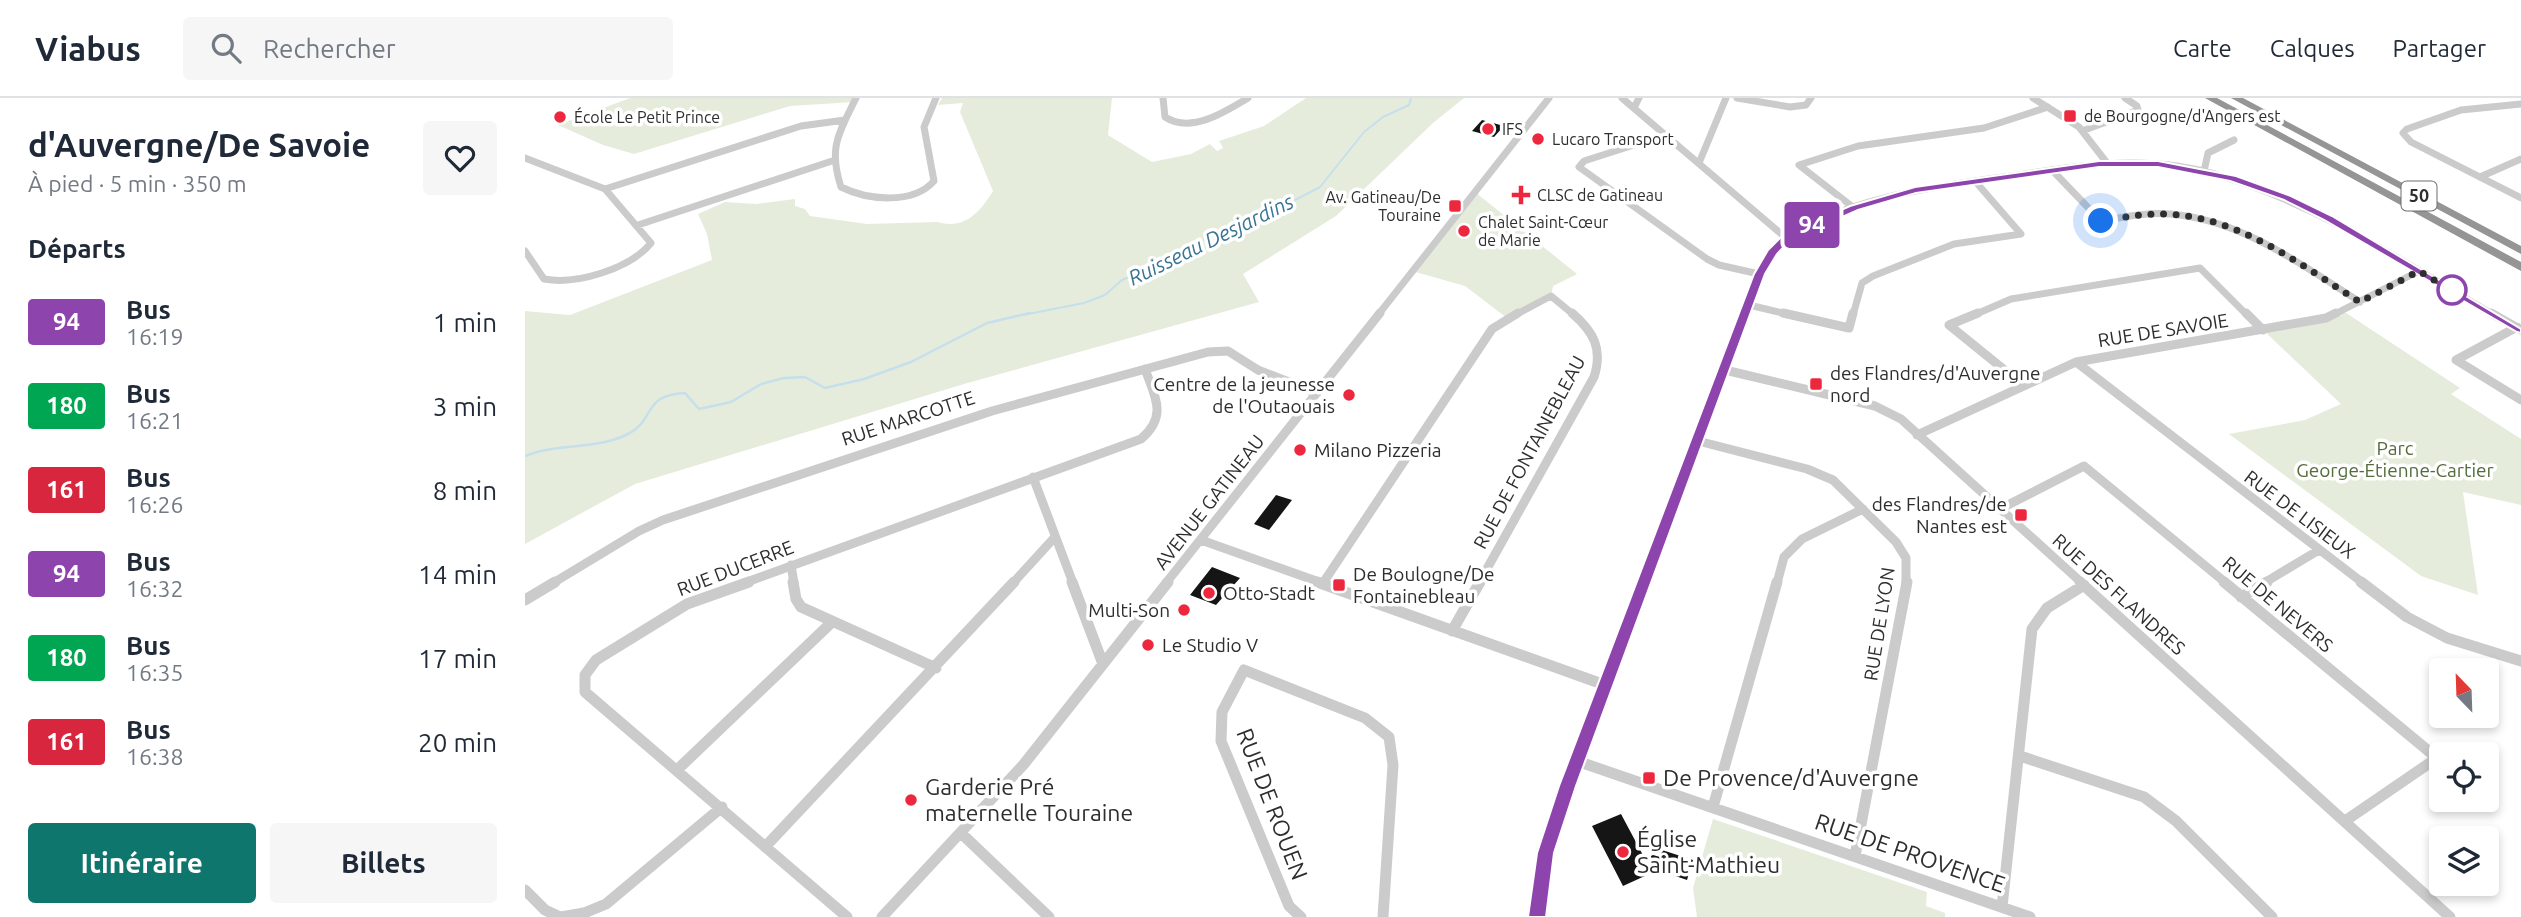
<!DOCTYPE html>
<html lang="fr">
<meta charset="utf-8">
<style>
body{margin:0;font-family:Ubuntu,sans-serif;background:#f6f6f7;color:#1f2937;height:100vh;display:flex;flex-direction:column;font-size:26px;white-space:nowrap}
*{box-sizing:border-box;margin:0}
p{font-size:23px;color:#747a83}
.icon{flex:none;width:38px;height:38px;fill:none;stroke:currentColor;stroke-width:2;stroke-linecap:round;stroke-linejoin:round}
.map{position:relative;flex:1;overflow:hidden}
.panel{display:flex;flex-direction:column;background:#fff;width:525px}
.panel>*{flex:none}
.badge{padding:0 14px;border-radius:5px;font-size:24px;line-height:46px}
.needle{width:46px;rotate:337deg}
.buttons{position:absolute;left:1904px;top:560px;display:grid;gap:14px}
.buttons a{display:grid;place-items:center;width:70px;height:70px;border-radius:7px;background:#fff;box-shadow:0 4px 10px #0003;font-size:35px}
.you{position:absolute;width:35px;height:35px;margin:-18px;border:5px solid #fff;border-radius:50%;background:#1a73e8;box-shadow:0 0 0 10px #1a73e833}
.map>.badge{position:absolute;translate:-50% -50%;box-shadow:0 0 0 4px #fff}
h2{padding:0 28px;font-size:26px;line-height:63px}
.round{display:grid;place-items:center;flex:none;width:74px;height:74px;border-radius:7px;background:#f6f6f7}
.overview{display:flex;align-items:center;justify-content:space-between;height:119px;padding:0 28px}
h1{font-size:33px;font-weight:700;line-height:52px}
.cta{display:flex;gap:14px;margin-top:auto;padding:14px 28px}
.cta a{flex:1;height:80px;border-radius:7px;background:#0f766e;color:#fff;font-size:28px;font-weight:700;line-height:80px;text-align:center}
.cta a+a{background:#f6f6f7;color:#1f2937}
ul{padding:0;list-style:none}
li{display:flex;align-items:center;gap:21px;height:84px;padding:0 28px}
li div{flex:1}
li b{display:block;font-size:26px}
li em{font-style:normal}
li .badge{min-width:77px;font-weight:700;text-align:center}
header{display:flex;align-items:center;gap:42px;box-sizing:border-box;height:98px;padding:0 35px;background:#fff;border-bottom:2px solid #e0e1e3}
header strong{font-size:33px}
nav{display:flex;gap:38px;margin-inline-start:auto;font-size:24px}
.search{width:490px;height:63px;background:#f6f6f7;display:flex;align-items:center;gap:18px;box-sizing:border-box;padding:0 24px;border-radius:7px;color:#747a83;font-size:26px}
main{display:flex;flex:1;min-height:0}
.map>svg:first-child{display:block}
.green{fill:#e5ecdb}
.lines{fill:none;stroke-linecap:round;stroke-linejoin:round}
.stream-far1{stroke:#c6dfed;stroke-width:2}
.stream{stroke:#c6dfed;stroke-width:2.5}
.building{fill:#151515}
.minor-far2{stroke:#cbcbcb;stroke-width:7}
.minor-far1{stroke:#cbcbcb;stroke-width:9}
.minor{stroke:#cbcbcb;stroke-width:11}
.highway{fill:#959595;fill-rule:evenodd}
.line{fill:#8e44ad;stroke:#fff;stroke-width:2}
.walk{stroke:#2e2e2e;stroke-width:7;stroke-dasharray:0 12.6}
.poi-dot{fill:#ed283e;stroke:#fff;stroke-width:2.5}
.stop-dot{fill:#fff;stroke:#8e44ad;stroke-width:3.5}
.labels{text-anchor:middle;stroke-width:7;stroke-linejoin:round;paint-order:stroke}
.far-poi-label{font-size:16px;fill:#2e2e2e;stroke:#fff;text-anchor:start}
.shield{fill:#fff;stroke:#6d6d6d;stroke-width:2}
.shield-label{font-size:18px;font-weight:bold;fill:#2e2e2e}
.street-label{font-size:19px;fill:#2e2e2e;stroke:#fff}
.poi-label{font-size:19px;fill:#2e2e2e;stroke:#fff;text-anchor:start}
.park-label{font-size:19px;fill:#536c3a;stroke:#fff}
.water-label{font-size:21px;font-style:italic;fill:#387494;stroke:#fff}
.near-poi-label{font-size:23px;fill:#2e2e2e;stroke:#fff;text-anchor:start}
.near-street-label{font-size:23px;fill:#2e2e2e;stroke:#fff}
</style>
<header>
<strong>Viabus</strong>
<div class="search"><svg class="icon" aria-label="search" viewBox="0 0 24 24"><circle cx="10" cy="10" r="6"/><path d="M15 15l6 6"/></svg>Rechercher</div>
<nav><a>Carte</a><a>Calques</a><a>Partager</a></nav>
</header>
<main>
<section class="panel">
<div class="overview"><div><h1>d'Auvergne/De Savoie</h1><p>À pied · 5 min · 350 m</p></div><a class="round"><svg class="icon" aria-label="heart" viewBox="0 0 24 24"><path d="M12 20l-8-8c-3-5 5-10 8-4 3-6 11-1 8 4z"/></svg></a></div>
<h2>Départs</h2>
<ul>
<li><span class="badge" style="background:#8e44ad;color:#fff">94</span><div><b>Bus</b><p>16:19</p></div><em>1 min</em></li>
<li><span class="badge" style="background:#00a651;color:#fff">180</span><div><b>Bus</b><p>16:21</p></div><em>3 min</em></li>
<li><span class="badge" style="background:#d7263d;color:#fff">161</span><div><b>Bus</b><p>16:26</p></div><em>8 min</em></li>
<li><span class="badge" style="background:#8e44ad;color:#fff">94</span><div><b>Bus</b><p>16:32</p></div><em>14 min</em></li>
<li><span class="badge" style="background:#00a651;color:#fff">180</span><div><b>Bus</b><p>16:35</p></div><em>17 min</em></li>
<li><span class="badge" style="background:#d7263d;color:#fff">161</span><div><b>Bus</b><p>16:38</p></div><em>20 min</em></li>
</ul>
<div class="cta"><a>Itinéraire</a><a>Billets</a></div>
</section>
<div class="map">
<svg width="1996" height="819" viewBox="0 0 1996 819">
<rect width="100%" height="100%" fill="#fff"/>
<!-- green -->
<path class="green" d="M105 0H331L329 4 265 8 109 56 78 47 33 27Z
M417 0H587L583 37 627 64 666 56 685 46 692 53 698 50 694 43 739 28 781 0H939L908 25 811 118 718 176 734 204 439 286 110 386 0 446V213L45 217 187 162 182 136 173 116 200 104 232 106 270 101V108L280 111 285 118 342 126 412 124C440 132 455 114 468 93L435 14 438 5 413 7Z
M950 94 1052 176 1028 188 1026 198 982 220 940 188 887 173Z
M1818 213 1935 290 1926 296 1996 341V407L1938 394 1953 497 1896 478 1704 336 1780 322 1816 306 1738 232Z
M1188 721 1402 794 1401 808 1420 815V819H1172L1168 790Z"/>
<g class="lines">
<!-- stream-far1 -->
<path class="stream-far1" d="M498 217 559 205 580 197 597 182 631 168 697 132 728 124 795 89 839 34 858 19 884 7 886 0"/>
<!-- stream -->
<path class="stream" d="M0 358C33 345 69 352 101 337 132 322 116 297 160 295L174 311 206 304 236 286 259 280 280 279 300 290 339 281 386 264 462 225 505 215"/>
</g>
<!-- building -->
<path class="building" d="M957 22 979 28 969 39 947 33Z
M751 397 767 402 744 432 729 426Z
M687 469 715 480 691 507 665 497Z
M1096 716 1120 761 1128 757 1135 759 1137 752 1168 762 1162 782 1133 772 1098 788 1067 728Z"/>
<g class="lines">
<!-- minor-far2 -->
<path class="minor-far2" d="M331 0C314 35 303 49 316 89 342 102 388 107 409 83L399 29 411 0
M638 0 640 19C666 36 700 14 723 0
M1097 0 1261 140
M1212 0 1265 9 1281 7 1286 0
M1508 0 1554 29 1582 65
M1996 6 1936 12 1882 31 1878 35 1886 44 1996 100
M1109 10 1114 0
M1557 33 1613 12 1612 8 1600 0
M1140 37 1059 63 1054 69 1182 161 1194 167 1234 176
M0 60 80 91 126 145C105 171 51 187 19 181L0 153
M1174 65 1201 0
M1527 72 1576 123C1599 119 1623 114 1646 116 1717 122 1777 167 1835 204
M1679 73 1683 55 1709 42
M1955 79 1996 61
M80 91 276 28 320 22
M1329 110 1274 67 1333 48 1459 30 1523 9
M113 127 307 63
M1224 207 1266 217
M853 217 1024 0
M990 217 1026 198 1049 217
M1219 217C1228 192 1235 165 1255 147 1305 101 1420 87 1486 78 1526 72 1567 65 1607 65 1637 65 1668 69 1696 78 1794 107 1881 166 1969 217
M1328 217 1337 185 1348 178 1429 146 1496 136 1450 83
M1449 217 1486 201 1675 170 1722 217
M1808 217 1894 173"/>
<!-- minor-far1 -->
<path class="minor-far1" d="M1258 215 1324 230 1328 215
M1453 215 1424 227 1498 287
M1721 215 1738 232
M1966 215 1996 232
M1992 229 1931 262 1996 302
M1551 264 1838 485
M1200 272 1350 308 1376 321 1557 485
M1392 337 1551 264 1801 220 1811 215
M1173 343 1282 371 1308 382 1371 444 1381 460V485
M508 379 548 485
M1475 411 1559 368 1701 485
M676 442 797 485
M266 467 269 485
M28 485 114 433 138 422 467 313 683 254 703 253 733 272 792 295
M219 485 616 341C643 318 630 299 620 271
M488 485 529 440
M641 485 855 215
M798 485 967 231 993 215
M954 485 1069 279C1078 251 1069 234 1047 215
M1118 485 1219 215
M1252 485 1259 459 1277 441 1338 411
M1739 485 1794 452"/>
<!-- minor -->
<path class="minor" d="M224 484 162 506 71 562 60 577V594L322 819
M268 484 271 501 276 509 411 570
M547 484 578 566
M792 484 1080 587
M1555 484 1925 819
M1699 484 1912 660 1820 723
M1836 484 1882 519 1922 540 1996 563
M798 486 800 484
M1716 499 1742 484
M0 502 30 484
M927 533 955 484
M1495 658 1619 699 1651 723 1747 819
M1052 663 1505 819
M153 671 306 525
M1188 709 1252 484
M437 736 524 819
M240 749 489 484
M1330 758 1382 484
M0 792 20 812 35 819
M1477 809 1507 531 1522 510 1559 487
M36 819 59 815 81 806 197 709
M357 819 499 666 643 484
M776 819 764 808 696 643 697 614 719 572 840 620 864 639 868 667 858 819
M1012 819 1021 756 1042 688 1119 484"/>
<!-- highway -->
<path class="highway" d="M1680 0H1692L1996 164V173Z
M1706 0H1718L1996 148V156Z"/>
</g>
<!-- line -->
<path class="line" d="M1574 63H1633L1711 78 1766 98 1807 118 1996 231V235L1992 234 1799 122 1759 102 1705 83 1633 69H1574L1391 95 1333 112 1265 142 1252 156 1240 176 1051 688 1029 755 1021 819H1003L1012 755 1034 688 1229 176 1243 152 1257 138 1325 108 1390 89Z"/>
<g class="lines">
<!-- walk -->
<path class="walk" d="M1576 123C1597 120 1619 115 1640 116 1714 118 1775 167 1835 204L1894 173 1933 196 1927 192"/>
</g>
<!-- markers -->
<g class="poi-dot">
<rect x="1538" y="11" width="14" height="14" rx="3.5"/>
<circle cx="35" cy="19" r="7"/>
<circle cx="963" cy="31" r="7"/>
<circle cx="1013" cy="41" r="7"/>
<path d="M992.5 86.5h7v7h7v7h-7v7h-7v-7h-7v-7h7z"/>
<rect x="923" y="101" width="14" height="14" rx="3.5"/>
<circle cx="939" cy="133" r="7"/>
<rect x="1284" y="279" width="14" height="14" rx="3.5"/>
<circle cx="824" cy="297" r="7"/>
<circle cx="775" cy="352" r="7"/>
<rect x="1489" y="410" width="14" height="14" rx="3.5"/>
<rect x="807" y="480" width="14" height="14" rx="3.5"/>
<circle cx="684" cy="495" r="7"/>
<circle cx="659" cy="512" r="7"/>
<circle cx="623" cy="547" r="7"/>
<rect x="1117" y="673" width="14" height="14" rx="3.5"/>
<circle cx="386" cy="702" r="7"/>
<circle cx="1098" cy="754" r="7"/>
</g>
<circle class="stop-dot" cx="1927" cy="192" r="14"/>
<g class="labels">
<!-- far-poi labels -->
<g class="far-poi-label">
<text x="1559" y="24">de Bourgogne/d'Angers est</text>
<text x="49" y="25">École Le Petit Prince</text>
<text x="977" y="37">IFS</text>
<text x="1027" y="47">Lucaro Transport</text>
<text x="1012" y="103">CLSC de Gatineau</text>
<text x="916" y="105" text-anchor="end">Av. Gatineau/De<tspan x="916" dy="18">Touraine</tspan></text>
<text x="953" y="130">Chalet Saint-Cœur<tspan x="953" dy="18">de Marie</tspan></text>
</g>
<!-- shield labels -->
<rect class="shield" x="1876.5" y="83.5" width="35" height="29" rx="5"/>
<g class="shield-label">
<text x="1894" y="104">50</text>
</g>
<!-- street labels -->
<g class="street-label">
<text transform="translate(1638 232) rotate(-9)" y="7">RUE DE SAVOIE</text>
<text transform="translate(383 320) rotate(-18)" y="7">RUE MARCOTTE</text>
<text transform="translate(1004 354) rotate(-62)" y="7">RUE DE FONTAINEBLEAU</text>
<text transform="translate(684 404) rotate(-52)" y="7">AVENUE GATINEAU</text>
<text transform="translate(1775 416) rotate(37)" y="7">RUE DE LISIEUX</text>
<text transform="translate(210 470) rotate(-21)" y="7">RUE DUCERRE</text>
<text transform="translate(1594 496) rotate(42)" y="7">RUE DES FLANDRES</text>
<text transform="translate(1753 506) rotate(40)" y="7">RUE DE NEVERS</text>
<text transform="translate(1354 526) rotate(-81)" y="7">RUE DE LYON</text>
</g>
<!-- poi labels -->
<g class="poi-label">
<text x="1305" y="282">des Flandres/d'Auvergne<tspan x="1305" dy="22">nord</tspan></text>
<text x="810" y="293" text-anchor="end">Centre de la jeunesse<tspan x="810" dy="22">de l'Outaouais</tspan></text>
<text x="789" y="359">Milano Pizzeria</text>
<text x="1482" y="413" text-anchor="end">des Flandres/de<tspan x="1482" dy="22">Nantes est</tspan></text>
<text x="828" y="483">De Boulogne/De<tspan x="828" dy="22">Fontainebleau</tspan></text>
<text x="698" y="502">Otto-Stadt</text>
<text x="645" y="519" text-anchor="end">Multi-Son</text>
<text x="637" y="554">Le Studio V</text>
</g>
<!-- park labels -->
<g class="park-label">
<text x="1870" y="357">Parc<tspan x="1870" dy="22">George-Étienne-Cartier</tspan></text>
</g>
<!-- water labels -->
<g class="water-label">
<text transform="translate(686 142) rotate(-26)" y="7">Ruisseau Desjardins</text>
</g>
<!-- near-poi labels -->
<g class="near-poi-label">
<text x="1138" y="688">De Provence/d'Auvergne</text>
<text x="400" y="697">Garderie Pré<tspan x="400" dy="26">maternelle Touraine</tspan></text>
<text x="1112" y="749">Église<tspan x="1112" dy="26">Saint-Mathieu</tspan></text>
</g>
<!-- near-street labels -->
<g class="near-street-label">
<text transform="translate(747 706) rotate(69)" y="8">RUE DE ROUEN</text>
<text transform="translate(1385 755) rotate(19)" y="8">RUE DE PROVENCE</text>
</g>
</g>
</svg>
<div class="buttons">
<a><svg class="needle" viewBox="-14 -14 28 28"><path d="M0-13l5 13h-10z" fill="#e53935"/><path d="M0 13l5-13h-10z" fill="#747a83"/></svg></a>
<a><svg class="icon" aria-label="locate" viewBox="0 0 24 24"><circle cx="12" cy="12" r="6"/><path d="M12 2v4M12 18v4M2 12h4M18 12h4"/></svg></a>
<a><svg class="icon" aria-label="layers" viewBox="0 0 24 24"><path d="M12 4l9 5-9 5-9-5zM3 14l9 5 9-5"/></svg></a>
</div>
<div class="you" style="left:1576px;top:123px"></div>
<b class="badge" style="left:1287px;top:127px;background:#8e44ad;color:#fff">94</b>
</div>
</main>
